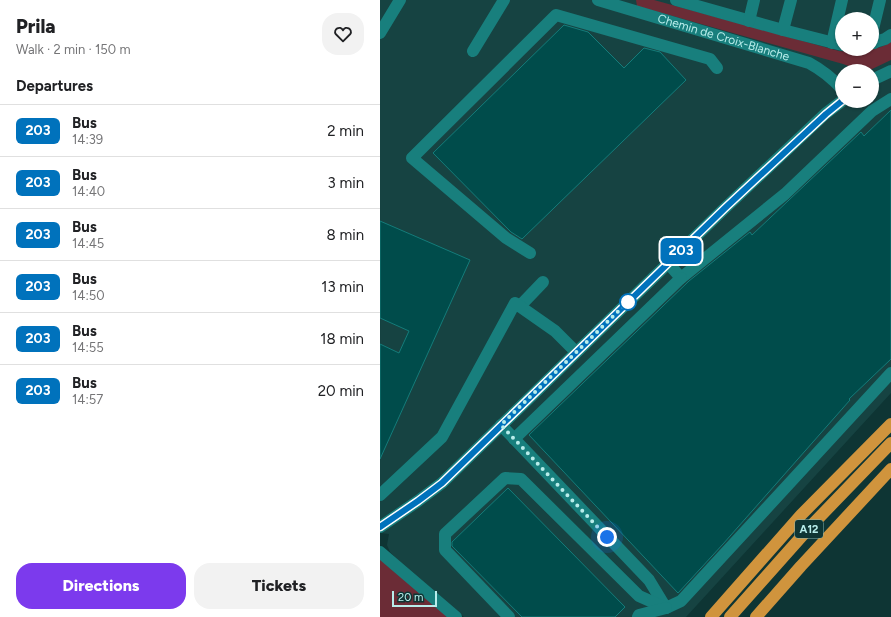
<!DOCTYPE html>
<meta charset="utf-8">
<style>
body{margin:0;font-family:Figtree,sans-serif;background:#f2f2f2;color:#202124;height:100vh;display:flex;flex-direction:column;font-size:15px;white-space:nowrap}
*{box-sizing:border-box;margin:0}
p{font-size:13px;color:#757577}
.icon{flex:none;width:22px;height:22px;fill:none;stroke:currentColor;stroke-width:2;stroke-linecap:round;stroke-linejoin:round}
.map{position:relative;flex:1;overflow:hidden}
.sheet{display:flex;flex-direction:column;background:#fff;width:380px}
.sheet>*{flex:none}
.badge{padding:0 8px;border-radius:6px;font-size:14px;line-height:26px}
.controls{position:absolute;left:455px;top:12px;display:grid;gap:8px}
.controls a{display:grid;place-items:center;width:44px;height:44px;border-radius:50%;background:#fff;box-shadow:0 1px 3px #0004;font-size:20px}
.scale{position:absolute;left:12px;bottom:10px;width:45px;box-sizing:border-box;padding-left:4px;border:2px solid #b8edeb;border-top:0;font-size:11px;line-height:14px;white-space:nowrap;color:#b8edeb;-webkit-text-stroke:3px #0e3534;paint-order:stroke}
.you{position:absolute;width:20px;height:20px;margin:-10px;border:3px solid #fff;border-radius:50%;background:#1a73e8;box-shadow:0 0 0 6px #1a73e833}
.map>.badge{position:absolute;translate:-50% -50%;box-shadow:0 0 0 2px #fff}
h2{padding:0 16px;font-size:15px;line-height:36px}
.round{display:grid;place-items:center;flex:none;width:42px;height:42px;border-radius:16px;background:#f2f2f2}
.head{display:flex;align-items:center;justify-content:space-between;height:68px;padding:0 16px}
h1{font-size:19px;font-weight:800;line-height:30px}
.cta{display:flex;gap:8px;margin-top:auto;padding:8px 16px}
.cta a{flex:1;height:46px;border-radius:16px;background:#7c3aed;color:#fff;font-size:16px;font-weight:800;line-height:46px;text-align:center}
.cta a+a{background:#f2f2f2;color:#202124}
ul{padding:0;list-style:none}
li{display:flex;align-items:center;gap:12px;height:52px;padding:0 16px;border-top:1px solid #e0e0e0}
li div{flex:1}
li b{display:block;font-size:15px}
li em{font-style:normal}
li .badge{min-width:44px;font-weight:700;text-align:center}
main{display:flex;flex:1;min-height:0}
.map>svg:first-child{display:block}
.built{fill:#164342;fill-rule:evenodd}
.green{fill:#6b2c36}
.building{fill:#004c4b;stroke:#147c7a}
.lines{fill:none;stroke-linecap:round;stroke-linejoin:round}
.minor{stroke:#187f7d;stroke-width:12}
.highway{stroke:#d0943d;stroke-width:12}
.line-casing{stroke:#fff;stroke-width:9}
.line{stroke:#0072bc;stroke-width:6}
.walk{stroke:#b8edeb;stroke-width:4;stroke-dasharray:0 7.2}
.stop-dot{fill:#fff;stroke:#0072bc;stroke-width:2}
.labels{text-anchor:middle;stroke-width:3;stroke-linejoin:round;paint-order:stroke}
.shield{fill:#0e3534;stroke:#85b6b4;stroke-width:1}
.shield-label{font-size:11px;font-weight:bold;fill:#b8edeb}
.street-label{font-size:12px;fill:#b8edeb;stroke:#0e3534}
</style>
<main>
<section class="sheet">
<div class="head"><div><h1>Prila</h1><p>Walk · 2 min · 150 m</p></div><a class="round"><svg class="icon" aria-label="heart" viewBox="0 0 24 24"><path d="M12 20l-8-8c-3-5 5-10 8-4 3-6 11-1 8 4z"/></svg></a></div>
<h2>Departures</h2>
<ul>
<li><span class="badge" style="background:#0072bc;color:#fff">203</span><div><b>Bus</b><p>14:39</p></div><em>2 min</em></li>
<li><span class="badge" style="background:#0072bc;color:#fff">203</span><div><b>Bus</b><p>14:40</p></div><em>3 min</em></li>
<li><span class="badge" style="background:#0072bc;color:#fff">203</span><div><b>Bus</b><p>14:45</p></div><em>8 min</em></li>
<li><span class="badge" style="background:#0072bc;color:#fff">203</span><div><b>Bus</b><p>14:50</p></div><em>13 min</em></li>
<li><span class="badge" style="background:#0072bc;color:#fff">203</span><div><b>Bus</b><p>14:55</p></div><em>18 min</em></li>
<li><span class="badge" style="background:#0072bc;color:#fff">203</span><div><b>Bus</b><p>14:57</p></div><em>20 min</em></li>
</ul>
<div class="cta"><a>Directions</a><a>Tickets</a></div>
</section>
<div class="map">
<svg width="511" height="617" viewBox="0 0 511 617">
<rect width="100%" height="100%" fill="#0e3534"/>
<!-- built -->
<path class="built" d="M0 0H511V393L306 617H84L22 564 10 552 7 545 9 534 0 533ZM462 19H492V49H462ZM462 71H492V101H462Z"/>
<!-- green -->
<path class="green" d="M256 0H274L459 51C476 53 496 51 511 42V60L488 71H482L463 64 257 6Z
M0 559 69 617H0Z"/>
<!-- building -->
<path class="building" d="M184 25 208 32 244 68 264 48 280 52 306 80 142 239 131 232 53 153Z
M511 110V359L469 399 470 400 343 544 298 593 149 435 309 281 370 232 372 235 481 132 484 136Z
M0 221 90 260 0 459V344L19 353 29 331 0 318Z
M128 488 245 607 235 617H142L72 546V542Z"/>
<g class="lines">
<!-- minor -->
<g class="minor">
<path id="s1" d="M218 0 429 63C442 70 452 78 462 89"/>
<path d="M296 0 403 30 462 45"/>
<path d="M369 21 374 0"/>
<path d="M403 30 411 0"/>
<path d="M0 33 20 0"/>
<path d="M452 43 462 0"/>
<path d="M492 43 505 39 511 35"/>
<path d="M494 43 493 29 500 0"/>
<path d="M93 51 124 0"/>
<path d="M492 80 511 71"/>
<path d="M150 253 126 238 32 158 176 15 330 59 337 68"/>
<path d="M288 263 301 278 405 194 492 111 511 99"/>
<path d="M140 306 163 282"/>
<path d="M121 425 269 580 286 608 301 601 511 373"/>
<path d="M134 439 301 278"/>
<path d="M0 495 62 437 135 303 175 331 196 352"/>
<path d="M0 527 38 501 62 483 345 208 445 114 462 101"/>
<path d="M0 552 76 617"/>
<path d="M129 617 65 550V534L125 478 141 479 259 596 286 608"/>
<path d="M258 617 259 615 286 608"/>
</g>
<!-- highway -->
<path class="highway" d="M331 617 421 515 511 424
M350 617 430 527 511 443
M376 617 421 566 511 469"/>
</g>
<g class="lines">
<!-- line casing -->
<g class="line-casing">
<path id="line" d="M0 527 38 501 62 483 345 208 446 114 462 101"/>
</g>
<!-- line -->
<use href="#line" class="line"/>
<!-- walk -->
<path class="walk" d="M227 537 121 425 251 299 248 302"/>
</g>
<!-- markers -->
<circle class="stop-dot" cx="248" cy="302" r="8"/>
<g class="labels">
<!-- shield labels -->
<rect class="shield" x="415" y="520" width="28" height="18" rx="3"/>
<g class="shield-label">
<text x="429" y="533">A12</text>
</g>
<!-- street labels -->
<g class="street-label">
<text dy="4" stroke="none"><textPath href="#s1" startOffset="131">Chemin de Croix-Blanche</textPath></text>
</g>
</g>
</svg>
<div class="controls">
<a>+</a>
<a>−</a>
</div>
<div class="scale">20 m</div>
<div class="you" style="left:227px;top:537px"></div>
<b class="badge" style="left:301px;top:251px;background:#0072bc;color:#fff">203</b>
</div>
</main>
